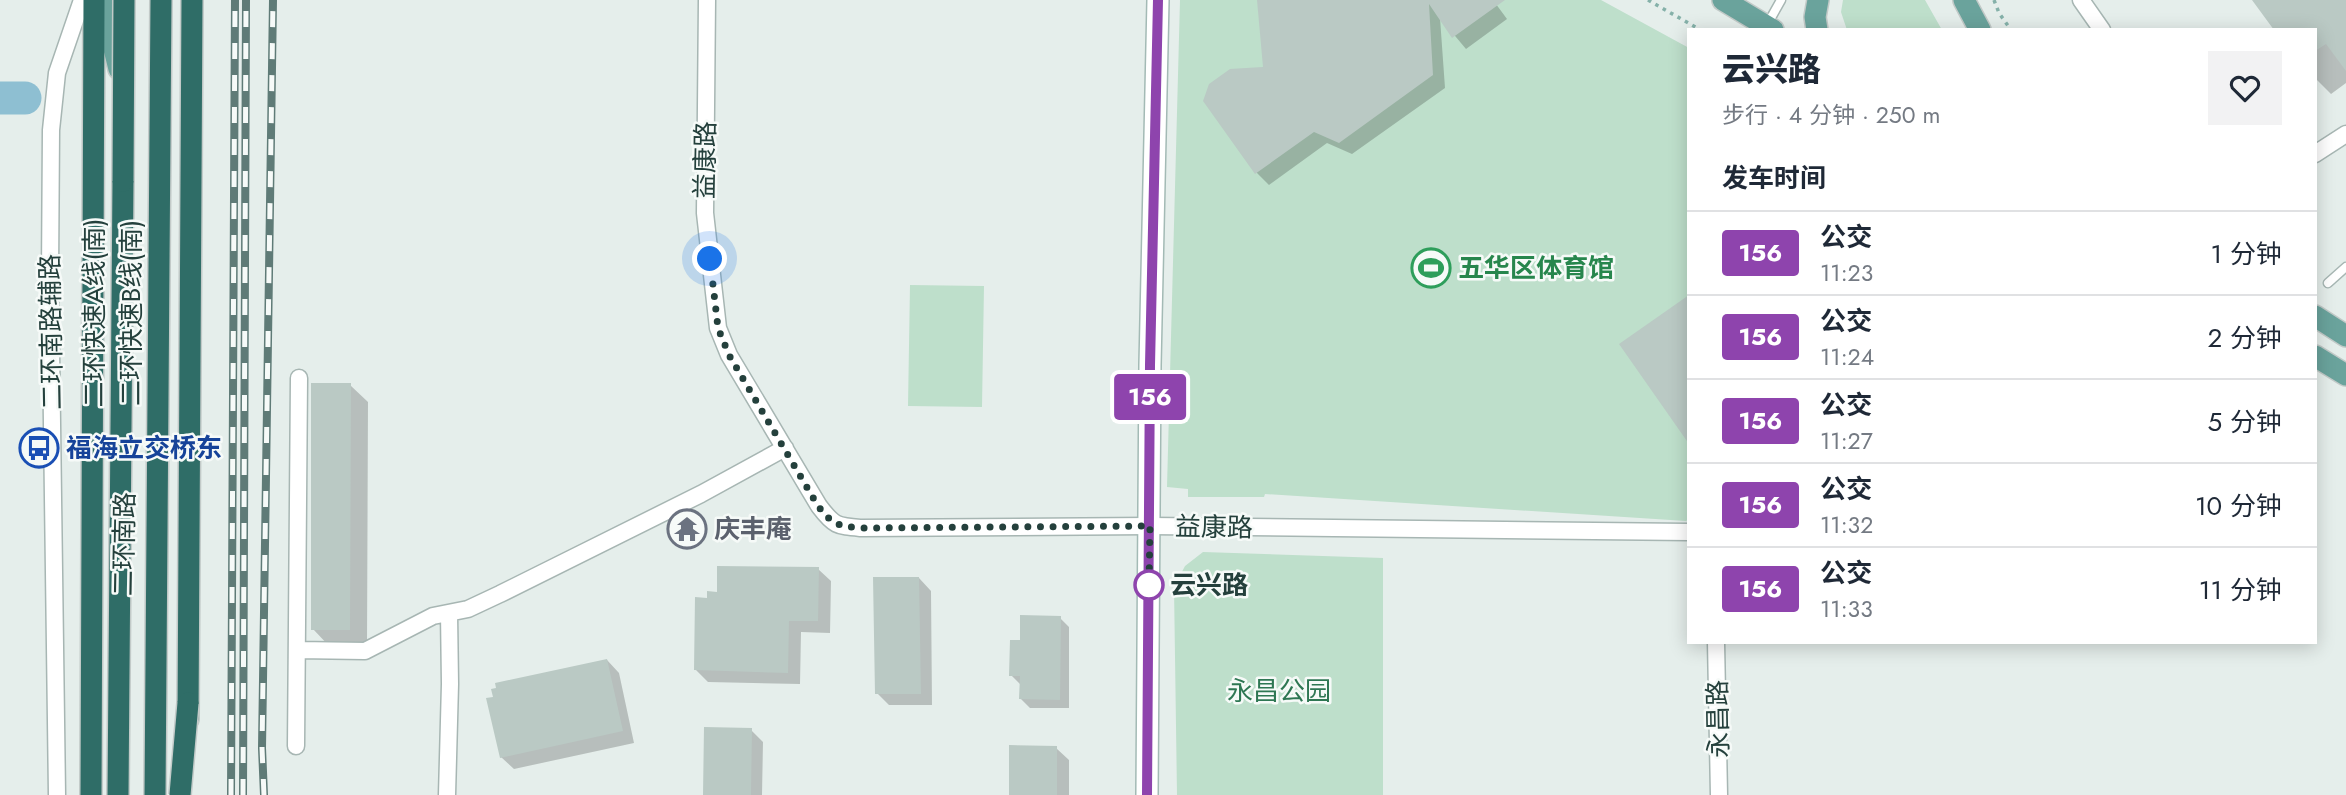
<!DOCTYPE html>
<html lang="zh">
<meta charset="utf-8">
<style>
body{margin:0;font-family:Jost,"Noto Sans SC",sans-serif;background:#f2f2f3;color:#1f2937;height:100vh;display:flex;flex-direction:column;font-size:26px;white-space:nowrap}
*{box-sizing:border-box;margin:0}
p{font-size:23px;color:#747a83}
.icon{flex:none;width:38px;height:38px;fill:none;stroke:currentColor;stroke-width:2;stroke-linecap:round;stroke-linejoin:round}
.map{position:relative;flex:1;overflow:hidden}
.drawer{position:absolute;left:1687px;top:28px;width:630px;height:616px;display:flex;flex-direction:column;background:#fff;border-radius:0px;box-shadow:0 4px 18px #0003}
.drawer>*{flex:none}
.badge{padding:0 14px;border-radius:5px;font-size:24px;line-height:46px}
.you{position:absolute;width:35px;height:35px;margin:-18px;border:5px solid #fff;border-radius:50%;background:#1a73e8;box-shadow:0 0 0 10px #1a73e833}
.map>.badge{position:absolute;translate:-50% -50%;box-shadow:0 0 0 4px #fff}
h2{padding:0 35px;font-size:26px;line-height:63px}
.round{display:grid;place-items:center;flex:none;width:74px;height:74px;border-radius:0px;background:#f2f2f3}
.head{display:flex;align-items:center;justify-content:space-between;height:119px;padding:0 35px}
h1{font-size:33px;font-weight:800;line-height:52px}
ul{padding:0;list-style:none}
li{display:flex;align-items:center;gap:21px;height:84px;padding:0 35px;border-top:2px solid #e0e1e3}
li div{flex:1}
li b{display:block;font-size:26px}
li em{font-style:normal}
li .badge{min-width:77px;font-weight:700;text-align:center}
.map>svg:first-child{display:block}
.green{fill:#bedfcb}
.shadow{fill:#0003}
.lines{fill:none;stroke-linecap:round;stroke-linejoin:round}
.river{stroke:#8ebfd2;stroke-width:33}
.building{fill:#bac9c4}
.lane-casing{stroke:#a7b6b3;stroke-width:11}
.street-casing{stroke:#a7b6b3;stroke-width:19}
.secondary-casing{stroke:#a3bab5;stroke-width:24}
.primary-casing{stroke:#c2cac8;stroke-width:24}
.highway-casing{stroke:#c2cac8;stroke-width:24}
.path{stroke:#85b1a9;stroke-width:3.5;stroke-dasharray:3.5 5;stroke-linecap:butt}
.lane{stroke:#fff;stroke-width:8}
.street{stroke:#fff;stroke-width:16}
.secondary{stroke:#fff;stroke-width:21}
.primary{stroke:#6aa39c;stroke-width:21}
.highway{stroke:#2f6d67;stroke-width:21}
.rail-casing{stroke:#5f7b77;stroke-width:8}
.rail{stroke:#f6faf8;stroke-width:5;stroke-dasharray:16;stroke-linecap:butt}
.highway-bridge-casing{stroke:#c2cac8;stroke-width:24;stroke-linecap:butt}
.highway-bridge{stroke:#2f6d67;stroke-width:21}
.line-casing{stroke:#fff;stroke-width:16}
.line{stroke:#8e44ad;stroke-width:10}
.walk{stroke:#24403c;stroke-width:7;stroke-dasharray:0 12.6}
.stop-dot{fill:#fff;stroke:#8e44ad;stroke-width:3.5}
.labels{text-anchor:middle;stroke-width:5;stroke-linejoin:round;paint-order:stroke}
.street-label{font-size:26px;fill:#24403c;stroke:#f6faf8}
.leisure-label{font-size:26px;font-weight:bold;fill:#27864d;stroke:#f6faf8;text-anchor:start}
.transit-label{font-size:26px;font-weight:bold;fill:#164399;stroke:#f6faf8;text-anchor:start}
.worship-label{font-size:26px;font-weight:bold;fill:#5b616d;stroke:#f6faf8;text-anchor:start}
.stop-label{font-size:26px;font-weight:bold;fill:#24403c;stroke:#f6faf8;text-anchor:start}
.park-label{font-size:26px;fill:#2e7753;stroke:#f6faf8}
</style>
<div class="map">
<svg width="2346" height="795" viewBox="0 0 2346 795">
<rect width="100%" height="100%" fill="#e5eeeb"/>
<!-- green -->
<path class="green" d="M1180 0H1601L1689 48V519L1686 521 1265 494 1264 497H1188V489L1167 487Z
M1843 0H1925L1942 30H1847L1841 12Z
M910 285 984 286 982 407 908 406Z
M1203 552 1383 558V795H1177L1174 587 1185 566Z"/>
<!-- shadow -->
<path class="shadow" d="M1259 0H1493L1507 19 1466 49 1440 18 1445 88 1352 154 1327 143 1269 185 1257 173 1205 101 1264 68Z
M2254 0H2346V83L2331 94 2315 78V30Z
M350 385 368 402 367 647H330L313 629Z
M818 569 831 581 830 633 801 632 800 684 708 682 696 670 709 600 718 593Z
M919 578 931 591 932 705H889L877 693Z
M1060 618 1069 627V708H1030L1021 699V685L1011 675 1022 641Z
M607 660 619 673 634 743 514 769 501 757 495 698Z
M751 730 763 742 762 795H705Z
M1056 748 1069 760V795H1010Z"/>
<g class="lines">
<!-- river -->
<path class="river" d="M0 98H25"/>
</g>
<!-- building -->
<path class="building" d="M1257 0H1505L1452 38 1429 4 1433 75 1339 143 1314 132 1255 174 1203 101 1209 84 1230 69 1263 67Z
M2252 0H2346V71L2326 44 2315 51V30H2274Z
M1689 295V444L1619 344Z
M311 383H351L350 630H311Z
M717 566 819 567 818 621H789L788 673 694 670 695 597 707 598V591L717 592Z
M873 577H919L921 694H875Z
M1020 615 1061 616 1060 700 1019 699 1020 676H1009L1010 640H1020Z
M607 659 623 731 500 758 486 698 493 697 491 689 496 688 495 683Z
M704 727 752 728 751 795H703Z
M1009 745 1057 746V795H1009Z"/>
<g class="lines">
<!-- lane casing -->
<g class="lane-casing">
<path id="lane" d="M1767 25 1781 0
M2328 283 2346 267"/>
</g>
<!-- street casing -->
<g class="street-casing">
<path id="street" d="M707 0 705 213 718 328 729 355 819 506C834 526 837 526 861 528L1150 526 1689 532
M2081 0 2102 30
M2315 154 2346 134
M1716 642 1719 795
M297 650 365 651 433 616 468 609 500 594 701 494 785 448
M296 746 299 378
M57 795 50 275 51 130 57 73 82 0
M447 795 450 684 449 613"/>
</g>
<!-- secondary casing -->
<g class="secondary-casing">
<path id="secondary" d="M1147 795 1150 365 1158 0"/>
</g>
<!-- primary casing -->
<g class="primary-casing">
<path id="primary" d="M102 0 119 69
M1723 0 1773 30
M1964 0 1980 30
M1817 30 1815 17 1818 0
M2315 316 2346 336
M2315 356 2346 375"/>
</g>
<!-- highway casing -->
<g class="highway-casing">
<path id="highway" d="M188 719 192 0
M91 795 94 0
M118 795 123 181
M155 795 161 0"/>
</g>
<!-- path -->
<path class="path" d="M1648 0 1697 28
M1994 0 1999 13 2011 30"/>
<!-- lane -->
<use href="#lane" class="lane"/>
<!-- street -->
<use href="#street" class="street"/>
<!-- secondary -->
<use href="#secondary" class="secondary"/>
<!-- primary -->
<use href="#primary" class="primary"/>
<!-- highway -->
<use href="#highway" class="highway"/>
<!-- rail casing -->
<g class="rail-casing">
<path id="rail" d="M231 795 235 0
M243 795 246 0
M264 795 262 748 273 0"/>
</g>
<!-- rail -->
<use href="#rail" class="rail"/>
<!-- highway-bridge casing -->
<g class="highway-bridge-casing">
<path id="highway-bridge" d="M123 181 124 0
M180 795 188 703"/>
</g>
<!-- highway-bridge -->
<use href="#highway-bridge" class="highway-bridge"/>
</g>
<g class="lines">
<!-- line casing -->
<g class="line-casing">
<path id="line" d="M1147 795 1150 365 1158 0"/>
</g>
<!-- line -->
<use href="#line" class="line"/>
<!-- walk -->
<path class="walk" d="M710 259 718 328 729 355 818 506C833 525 838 526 861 528L1150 526 1149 585"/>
</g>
<!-- icons -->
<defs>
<g id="stadium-ring" transform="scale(2.0125)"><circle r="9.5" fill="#f6faf8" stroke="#2e9e5b" stroke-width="1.5"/><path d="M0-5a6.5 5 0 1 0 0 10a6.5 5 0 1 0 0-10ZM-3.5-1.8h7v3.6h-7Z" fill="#2e9e5b"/></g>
<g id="bus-ring" transform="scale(2.0125)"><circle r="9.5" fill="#f6faf8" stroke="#1a4fb4" stroke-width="1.5"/><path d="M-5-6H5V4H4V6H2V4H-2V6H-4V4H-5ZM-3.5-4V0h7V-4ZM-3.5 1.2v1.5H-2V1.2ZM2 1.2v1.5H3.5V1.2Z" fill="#1a4fb4"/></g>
<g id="temple-ring" transform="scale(2.0125)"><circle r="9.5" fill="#f6faf8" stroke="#6b7280" stroke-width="1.5"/><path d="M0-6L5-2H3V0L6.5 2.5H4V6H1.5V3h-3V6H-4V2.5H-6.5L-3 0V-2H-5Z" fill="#6b7280"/></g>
</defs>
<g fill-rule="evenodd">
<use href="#stadium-ring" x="1431" y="268"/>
<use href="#bus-ring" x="39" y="448"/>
<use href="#temple-ring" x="687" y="529"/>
</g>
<!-- markers -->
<circle class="stop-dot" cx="1149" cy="585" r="14"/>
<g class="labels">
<!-- street labels -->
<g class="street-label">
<text transform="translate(705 160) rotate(-89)" y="9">益康路</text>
<text transform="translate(94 313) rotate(-90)" y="9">二环快速A线(南)</text>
<text transform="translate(131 313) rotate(-90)" y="9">二环快速B线(南)</text>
<text transform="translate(51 332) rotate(-91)" y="9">二环南路辅路</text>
<text transform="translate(1214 527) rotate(1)" y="9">益康路</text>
<text transform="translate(124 544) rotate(-89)" y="9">二环南路</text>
<text transform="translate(1718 719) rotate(-91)" y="9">永昌路</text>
</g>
<!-- leisure labels -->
<g class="leisure-label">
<text x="1458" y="277">五华区体育馆</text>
</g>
<!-- transit labels -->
<g class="transit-label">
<text x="66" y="457">福海立交桥东</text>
</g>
<!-- worship labels -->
<g class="worship-label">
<text x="714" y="538">庆丰庵</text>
</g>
<!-- stop labels -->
<g class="stop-label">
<text x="1170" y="594">云兴路</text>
</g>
<!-- park labels -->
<g class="park-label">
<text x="1279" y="700">永昌公园</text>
</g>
</g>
</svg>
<div class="you" style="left:710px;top:259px"></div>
<b class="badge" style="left:1150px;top:397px;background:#8e44ad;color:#fff">156</b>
<section class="drawer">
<div class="head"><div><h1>云兴路</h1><p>步行 · 4 分钟 · 250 m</p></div><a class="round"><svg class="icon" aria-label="heart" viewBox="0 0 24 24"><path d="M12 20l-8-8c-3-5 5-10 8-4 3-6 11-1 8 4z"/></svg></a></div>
<h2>发车时间</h2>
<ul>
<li><span class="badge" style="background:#8e44ad;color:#fff">156</span><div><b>公交</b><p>11:23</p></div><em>1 分钟</em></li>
<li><span class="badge" style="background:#8e44ad;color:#fff">156</span><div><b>公交</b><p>11:24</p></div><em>2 分钟</em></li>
<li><span class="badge" style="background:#8e44ad;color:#fff">156</span><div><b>公交</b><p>11:27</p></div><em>5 分钟</em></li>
<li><span class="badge" style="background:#8e44ad;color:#fff">156</span><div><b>公交</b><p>11:32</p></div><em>10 分钟</em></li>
<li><span class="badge" style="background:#8e44ad;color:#fff">156</span><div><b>公交</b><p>11:33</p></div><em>11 分钟</em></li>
</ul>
</section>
</div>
